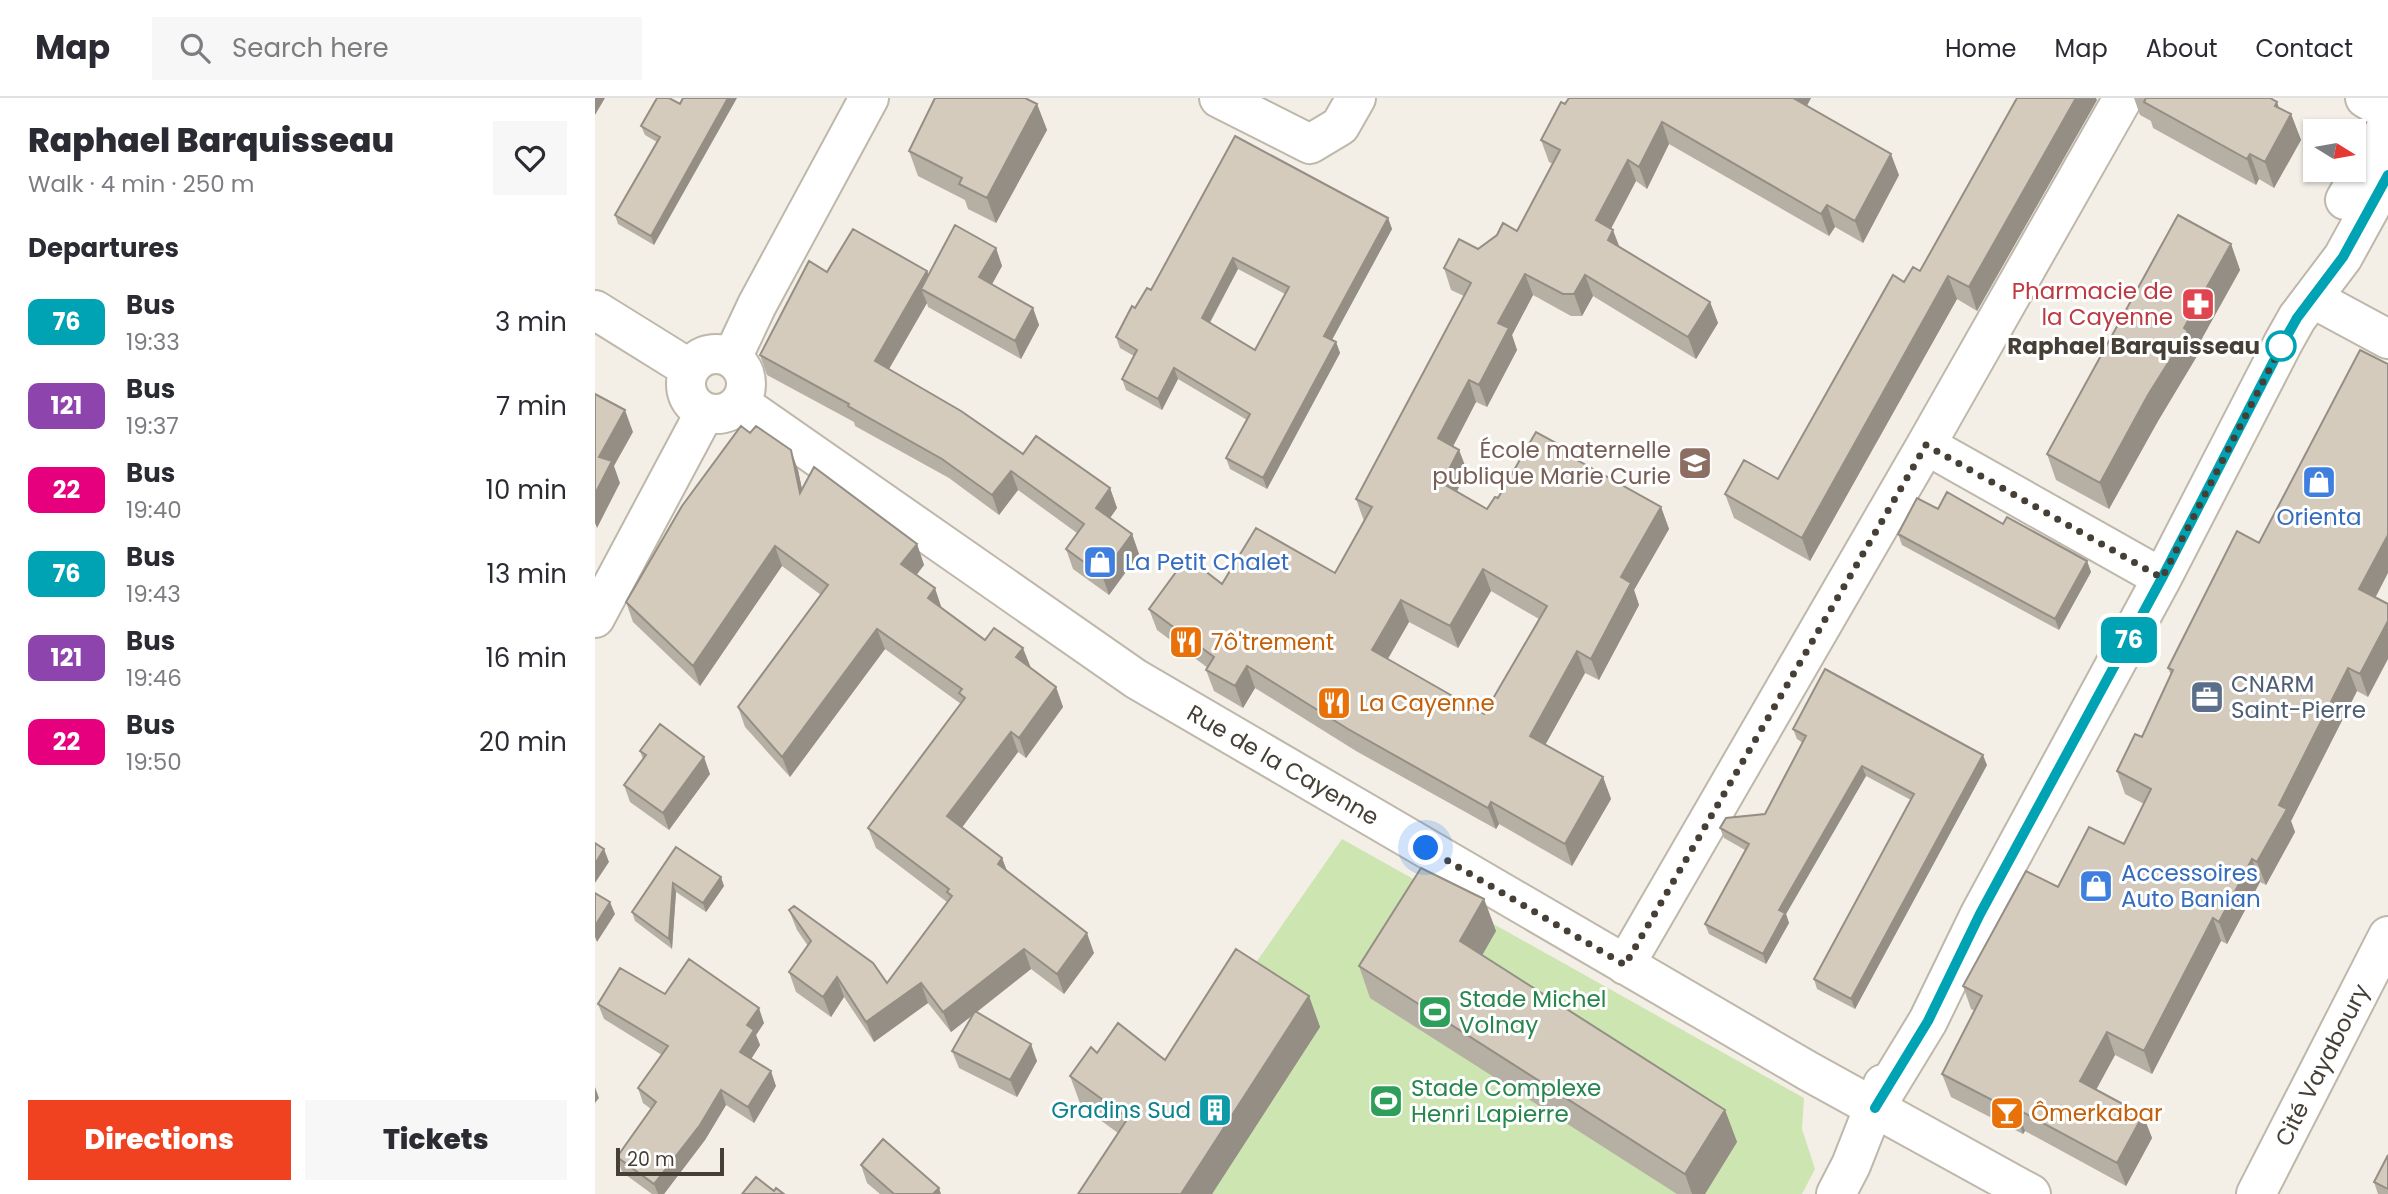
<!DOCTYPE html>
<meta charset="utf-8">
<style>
body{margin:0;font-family:Poppins,sans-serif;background:#f7f7f7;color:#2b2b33;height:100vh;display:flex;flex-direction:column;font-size:26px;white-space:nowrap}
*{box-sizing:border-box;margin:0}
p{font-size:23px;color:#7c7c81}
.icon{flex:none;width:38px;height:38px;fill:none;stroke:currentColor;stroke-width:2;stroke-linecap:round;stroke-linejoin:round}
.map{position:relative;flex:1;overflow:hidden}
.drawer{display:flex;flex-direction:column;background:#fff;width:595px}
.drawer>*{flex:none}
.badge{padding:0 14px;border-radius:10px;font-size:24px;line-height:46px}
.needle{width:46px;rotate:101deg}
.tools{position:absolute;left:1708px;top:21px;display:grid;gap:14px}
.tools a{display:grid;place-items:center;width:63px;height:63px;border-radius:0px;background:#fff;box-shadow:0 2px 5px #0004;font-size:35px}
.scale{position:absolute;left:21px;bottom:18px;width:108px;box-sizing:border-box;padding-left:7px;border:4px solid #453f36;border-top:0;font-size:19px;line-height:24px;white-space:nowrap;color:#453f36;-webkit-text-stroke:5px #fff;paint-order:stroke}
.you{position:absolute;width:35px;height:35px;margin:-18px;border:5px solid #fff;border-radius:50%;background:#1a73e8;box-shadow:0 0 0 10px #1a73e833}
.map>.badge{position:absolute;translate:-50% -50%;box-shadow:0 0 0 4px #fff}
h2{padding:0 28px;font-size:26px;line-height:63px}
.round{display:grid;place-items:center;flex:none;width:74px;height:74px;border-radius:0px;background:#f7f7f7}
.head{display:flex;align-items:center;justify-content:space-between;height:119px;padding:0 28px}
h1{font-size:33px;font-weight:800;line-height:52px}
.button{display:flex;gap:14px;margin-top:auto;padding:14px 28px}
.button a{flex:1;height:80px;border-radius:0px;background:#f04120;color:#fff;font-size:28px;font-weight:800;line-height:80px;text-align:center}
.button a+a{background:#f7f7f7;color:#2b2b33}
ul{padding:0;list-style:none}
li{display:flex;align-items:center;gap:21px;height:84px;padding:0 28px}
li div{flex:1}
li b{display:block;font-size:26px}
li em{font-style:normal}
li .badge{min-width:77px;font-weight:700;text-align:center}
header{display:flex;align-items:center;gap:42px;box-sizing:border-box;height:98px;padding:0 35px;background:#fff;border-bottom:2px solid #e1e1e2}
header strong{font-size:33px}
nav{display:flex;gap:38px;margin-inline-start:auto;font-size:24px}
.search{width:490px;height:63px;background:#f7f7f7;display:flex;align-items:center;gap:18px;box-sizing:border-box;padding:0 24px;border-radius:0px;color:#7c7c81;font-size:26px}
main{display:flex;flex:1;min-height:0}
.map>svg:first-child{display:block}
.green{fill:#cde5b1}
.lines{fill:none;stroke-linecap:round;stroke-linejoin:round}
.minor-casing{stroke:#beb7aa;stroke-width:42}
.minor{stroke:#fff;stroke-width:38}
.wall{fill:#b6afa3;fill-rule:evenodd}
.shaded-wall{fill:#948e84}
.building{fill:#d4cbbd;stroke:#948e84;stroke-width:2;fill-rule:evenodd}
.line-casing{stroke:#fff;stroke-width:16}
.line{stroke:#00a3b4;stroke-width:10}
.walk{stroke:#453f36;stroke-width:7;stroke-dasharray:0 12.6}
.stop-dot{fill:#fff;stroke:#00a3b4;stroke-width:3.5}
.labels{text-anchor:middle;stroke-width:6;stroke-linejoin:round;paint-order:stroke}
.health-label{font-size:23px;fill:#be3a42;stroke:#fff;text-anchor:end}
.stop-label{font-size:23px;font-weight:bold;fill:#453f36;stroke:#fff;text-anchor:end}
.education-label{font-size:23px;fill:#785e54;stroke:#fff;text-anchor:end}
.shop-label{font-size:23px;fill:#366cbe;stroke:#fff;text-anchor:start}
.food-label{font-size:23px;fill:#c56008;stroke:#fff;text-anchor:start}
.service-label{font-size:23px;fill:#4e5e75;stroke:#fff;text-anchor:start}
.street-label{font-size:23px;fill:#453f36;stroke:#fff}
.leisure-label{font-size:23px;fill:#27864d;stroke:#fff;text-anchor:start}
.culture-label{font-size:23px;fill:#0d838f;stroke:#fff;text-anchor:end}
</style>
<header>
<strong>Map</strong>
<div class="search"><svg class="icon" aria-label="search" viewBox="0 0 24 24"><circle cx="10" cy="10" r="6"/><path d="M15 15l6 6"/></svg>Search here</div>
<nav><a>Home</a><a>Map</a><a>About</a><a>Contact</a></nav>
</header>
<main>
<section class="drawer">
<div class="head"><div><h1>Raphael Barquisseau</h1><p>Walk · 4 min · 250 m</p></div><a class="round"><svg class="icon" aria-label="heart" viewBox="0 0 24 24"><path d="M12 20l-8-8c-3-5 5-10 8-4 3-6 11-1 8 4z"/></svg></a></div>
<h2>Departures</h2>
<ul>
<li><span class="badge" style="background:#00a3b4;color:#fff">76</span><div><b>Bus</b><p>19:33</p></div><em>3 min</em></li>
<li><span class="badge" style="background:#8e44ad;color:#fff">121</span><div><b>Bus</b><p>19:37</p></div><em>7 min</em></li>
<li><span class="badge" style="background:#e6007e;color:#fff">22</span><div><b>Bus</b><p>19:40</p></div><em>10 min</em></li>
<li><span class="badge" style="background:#00a3b4;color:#fff">76</span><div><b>Bus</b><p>19:43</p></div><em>13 min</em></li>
<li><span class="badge" style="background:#8e44ad;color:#fff">121</span><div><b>Bus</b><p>19:46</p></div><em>16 min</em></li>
<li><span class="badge" style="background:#e6007e;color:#fff">22</span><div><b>Bus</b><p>19:50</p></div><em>20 min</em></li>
</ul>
<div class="button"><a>Directions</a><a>Tickets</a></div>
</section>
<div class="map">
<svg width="1793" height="1096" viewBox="0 0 1793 1096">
<rect width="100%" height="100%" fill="#f3efe7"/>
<!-- green -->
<path class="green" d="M747 741 1209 1000 1207 1031 1220 1071 1207 1096H508L582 978Z"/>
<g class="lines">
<!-- minor casing -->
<g class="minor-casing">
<path id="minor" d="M624 0 715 46 745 28 761 0
M1770 0 1793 14
M1750 102 1793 27
M1717 200 1793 241
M0 212 95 271
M91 286a30 30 0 1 1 60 0a30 30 0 1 1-60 0Z
M137 260 162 207 274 0
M145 305 541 581 1213 973 1436 1096
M1331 347 1528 0
M0 520 110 314
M1030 867 1331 347 1567 480
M1280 1010 1333 923 1385 816 1567 480 1688 245 1702 220 1748 159 1793 77
M1241 1096 1256 1067 1288 986
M1661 1096 1793 838"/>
</g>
<!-- minor -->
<use href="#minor" class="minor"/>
</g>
<!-- wall -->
<path class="wall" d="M974 0H1216L1212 8 1304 77 1268 145 1240 129 1234 138 1074 46 1052 91 1041 83 1016 130 1024 148 1115 204 1123 225 1101 261 998 198 987 218H976L938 197 917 237 922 252 892 309 881 304 858 348 864 352 872 373 862 393 892 411 903 400 987 365 1066 409 1074 431 1039 492 1044 507 1004 582 990 575 950 647 1008 679 1016 701 977 768 904 726 901 731 761 653 660 590 648 610 619 593 611 572 613 570 562 532 554 511 627 486 740 475 769 423 761 401 869 198 856 192 849 170 922 133 958 66 954 64 946 42ZM896 493 944 521 889 616 793 561 814 524 863 550Z
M1539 0H1675L1684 10 1696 16 1706 42 1679 90 1664 81 1661 87 1558 30 1556 23 1545 17Z
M1502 2 1382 213 1362 201 1215 463 1139 420 1130 396 1183 381 1309 184 1325 173Z
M85 6 59 147 23 126 20 117 62 44 50 37 46 28Z
M442 6 452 32 401 125 373 111 370 102 323 78 314 53Z
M640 38 793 120 797 131 737 242 741 244 745 255 672 391 635 371 631 360 652 322 583 281 567 312 531 292 527 281 539 258 525 250 521 239 540 210 556 192ZM643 171 690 196 660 252 615 225Z
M1636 146 1645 172 1600 253 1602 258 1563 323 1514 411 1461 382 1452 356Z
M401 150 407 168 397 186 438 210 444 227 426 261 333 209 332 205 294 271 428 356 515 390 522 410 515 420 537 436 544 456 514 497 478 471 471 451 482 435 423 392 404 417 354 380 260 328 259 324 172 277 165 257 232 174 332 173 334 178Z
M203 372 207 391 322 446 329 467 321 477 347 511 390 542 436 570 461 589 468 609 431 660 423 654 367 729 407 760 412 773 499 855 469 896 436 871 382 914 442 963 422 999 364 970 357 953 378 917 356 934 333 905 279 944 249 899 236 919 201 894 194 874 213 848 202 832 194 812 292 885 352 804 281 750 273 730 366 606 290 551 195 679 150 629 143 609 226 497 187 468 105 588 38 524 31 504Z
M1343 411 1408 426 1492 463 1496 474 1464 532 1307 447 1303 436Z
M1664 445 1780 500 1773 599 1762 593 1696 723 1700 734 1671 787 1665 784 1632 846 1626 843 1557 976 1520 957 1501 991 1548 1017 1557 1040 1531 1088 1430 1033 1428 1036 1356 999 1347 976 1380 913 1376 911 1368 888 1463 789 1529 746 1549 706 1530 696 1522 673 1547 639 1576 577 1573 570Z
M1198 631 1392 667 1260 911 1222 891 1219 881 1316 702 1271 678 1191 816 1194 825 1171 866 1114 836 1110 826 1150 752 1129 740 1125 730 1170 716 1208 645 1202 641Z
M45 653 115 676 74 732 35 704 29 687 48 661Z
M81 749 129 788 111 814 81 794 77 851 40 823 37 814Z
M889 801 901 833 887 857 1130 1012 1142 1044 1110 1096H1082L775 900 764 868Z
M70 896 169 925 161 937 165 947 156 961 181 988 159 1025 131 1007 110 1042 69 1096H57L27 1074 22 1059 56 1011 48 1005 43 990 67 957 9 921 3 906Z
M714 898 725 929 617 1096H483L523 1035 486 1008 475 978 502 955 570 962Z
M1793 1057V1096H1783L1779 1084Z
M266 1067 346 1096H285L272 1085Z"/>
<!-- shaded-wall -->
<path class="shaded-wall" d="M0 0H10L0 17Z
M133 0H142L59 147 56 138Z
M1196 0H1216L1204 21Z
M1481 0H1501L1502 2 1382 213 1374 189Z
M1682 4 1690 27 1696 16 1706 42 1679 90 1670 64 1680 8Z
M442 6 452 32 401 125 392 100Z
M1067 24 1074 46 1052 91 1044 69Z
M1296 56 1304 77 1268 145 1260 123Z
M1655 56 1664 81 1661 87 1652 61Z
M1033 62 1041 83 1009 144 1001 122Z
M1232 107 1240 129 1234 138 1226 116Z
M793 120 797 131 733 249 729 238Z
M1018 132 1026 153 1013 142Z
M1636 146 1645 172 1600 253 1602 258 1563 323 1514 411 1505 385Z
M401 150 407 168 391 197 384 179Z
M638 160 643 171 611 231 607 220Z
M332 173 339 192 326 191 332 205 287 283 280 263Z
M930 176 938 197 917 237 922 252 892 309 884 287 903 225Z
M990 177 998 198 987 218 979 196Z
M1353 178 1362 201 1215 463 1207 440Z
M1115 204 1123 225 1101 261 1093 239Z
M438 210 444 227 426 261 420 243Z
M741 244 745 255 672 391 668 380Z
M579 270 583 281 567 312 563 301Z
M874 282 881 304 851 362 843 340Z
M30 312 38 334 19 368 25 385 2 430 0 425V396L4 359Z
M196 352 203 372 212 416 205 395Z
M864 352 872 373 855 407 847 385Z
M416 373 423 392 404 417 397 397Z
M515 390 522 410 508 430 501 410Z
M1066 409 1074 431 1039 492 1044 507 1004 582 996 561 1026 479Z
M537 436 544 456 514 497 507 477Z
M1793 437V475L1773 514 1764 491Z
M322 446 329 467 314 487 306 466Z
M180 448 187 468 105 588 98 568Z
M1492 463 1496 474 1464 532 1460 521Z
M888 471 896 493 863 550 855 528Z
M340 490 347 511 340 521 333 500Z
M806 502 814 524 785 574 777 552Z
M1793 523V561L1773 599 1765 576Z
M282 531 290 551 195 679 187 659Z
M428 550 436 570 421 559Z
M982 553 990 575 943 660 935 638Z
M652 568 660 590 648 610 640 588Z
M1753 570 1762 593 1696 723 1700 734 1671 787 1662 764 1684 707Z
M461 589 468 609 431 660 424 640Z
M416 634 423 654 360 739 352 718Z
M1388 657 1392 667 1260 911 1256 901Z
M109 659 115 676 74 732 68 715Z
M1267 668 1271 678 1191 816 1194 825 1171 866 1168 856 1184 812Z
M1008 679 1016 701 977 768 970 746Z
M896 704 904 726 901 731 893 710Z
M9 751 14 764 0 785V766Z
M407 760 415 781 403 766Z
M1657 761 1665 784 1632 846 1624 824Z
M126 779 129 788 111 814 108 805Z
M78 785 81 794 77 851 74 841Z
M889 801 901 833 877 875 865 843Z
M15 804 20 816 2 844 0 839V828Z
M1618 820 1626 843 1557 976 1549 953Z
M492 835 499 855 469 896 462 876Z
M429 851 436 871 356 934 348 914Z
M242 879 249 899 236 919 228 899Z
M326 885 333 905 279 944 271 924Z
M714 898 725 929 617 1096H586Z
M164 910 169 925 161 937 165 947 151 969 145 954 152 927Z
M1512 934 1520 957 1494 1005 1485 983Z
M436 946 442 963 422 999 415 982Z
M176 973 181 988 159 1025 153 1009Z
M0 989 4 1000 0 1005Z
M126 992 131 1007 110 1042 69 1096H63L59 1086Z
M1422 1011 1430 1033 1428 1036 1420 1014Z
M1130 1012 1142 1044 1110 1096H1097L1090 1076Z
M1548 1017 1557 1040 1531 1088 1522 1065Z
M344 1090 346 1096H338Z"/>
<!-- building -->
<path class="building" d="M62 0H74L85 6 88 0H133L56 138 20 117 65 39 46 28Z
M340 0H430L442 6 392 100 364 86 367 80 314 53Z
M974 0H1198L1296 56 1260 123 1232 107 1226 116 1067 24 1044 69 1033 62 1001 122 1018 132 1013 142 1115 204 1093 239 990 177 979 196H968L930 176 903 225 914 230 884 287 874 282 843 340 864 352 847 385 892 411 900 399 903 400 941 334 985 358 982 362 1066 409 1026 479 1036 485 996 561 982 553 935 638 1008 679 970 746 896 704 893 710 753 631 652 568 640 588 611 572 619 559 554 511 592 459 627 486 661 430 740 475 777 409 761 401 876 185 849 170 864 141 883 151 902 137 908 125 922 133 965 52 946 42 966 4 970 6ZM888 471 952 508 889 616 777 552 806 502 855 528Z
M1422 0H1481L1374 189 1353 178 1207 440 1130 396 1149 362 1183 381 1298 177 1309 184 1318 169 1325 173Z
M1551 0H1675L1682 4 1680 8 1696 16 1670 64 1655 56 1652 61 1549 4Z
M640 38 793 120 729 238 741 244 668 380 631 360 655 316 579 270 563 301 527 281 542 252 521 239 537 208 540 210 552 190 556 192ZM638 160 694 189 660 252 607 220Z
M1583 117 1636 146 1589 230 1593 233 1553 297 1505 385 1452 356Z
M360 127 401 150 384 179 438 210 420 243 326 191Z
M258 131 332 173 280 263 366 313 428 356 441 338 515 390 501 410 537 436 507 477 471 451 489 426 416 373 397 397 347 361 253 308 254 306 165 257 214 163 232 174Z
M1765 252 1793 266V437L1764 491 1793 506V523L1765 576 1753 570 1684 707 1692 711 1662 764 1657 761 1624 824 1618 820 1549 953 1512 934 1485 983 1548 1017 1522 1065 1422 1011 1420 1014 1347 976 1387 898 1368 888 1431 773 1463 789 1494 729 1529 746 1556 691 1522 673 1540 636 1547 639 1578 572 1573 570 1642 433 1664 445Z
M0 296 30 312 4 359 17 363 0 396Z
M146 328 155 335 161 328 196 352 205 395 219 369 322 446 306 466 340 490 333 500 390 542 399 530 428 550 421 559 461 589 424 640 416 634 352 718 407 760 403 766 492 835 462 876 429 851 348 914 326 885 271 924 242 879 228 899 194 874 216 843 194 812 199 808 278 865 292 885 357 798 352 794 354 791 273 730 370 600 364 595 367 591 282 531 187 659 143 609 233 487 180 448 98 568 31 504 87 408Z
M1352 394 1408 426 1412 419 1492 463 1460 521 1303 436 1322 400 1343 411Z
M1230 571 1388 657 1256 901 1219 881 1319 696 1267 668 1184 812 1190 815 1168 856 1110 826 1154 746 1125 730 1131 720 1170 716 1211 638 1198 631Z
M65 626 109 659 68 715 29 687 51 657 45 653Z
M0 745 9 751 0 766Z
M81 749 126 779 108 805 78 785 74 841 37 814Z
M826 770 889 801 865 843 1130 1012 1090 1076 764 868Z
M0 795 15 804 0 828Z
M641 851 714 898 586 1096H483L533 1020 475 978 496 949 502 955 523 925 570 962Z
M94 861 164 910 152 927 159 932 145 954 176 973 153 1009 126 992 105 1027 59 1086 22 1059 61 1004 43 990 73 948 3 906 25 870 70 896Z
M380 913 436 946 415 982 357 953Z
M288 1041 344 1090 338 1096H299L266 1067Z
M1793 1057V1091L1779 1084Z
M161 1079 179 1093 181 1090 189 1096H147Z"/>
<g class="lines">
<!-- line casing -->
<g class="line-casing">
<path id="line" d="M1280 1010 1333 923 1385 816 1567 480 1688 245 1702 220 1748 159 1793 77"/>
</g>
<!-- line -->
<use href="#line" class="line"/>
<!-- walk -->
<path class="walk" d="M831 750 1030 867 1331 347 1567 480 1688 245 1686 248"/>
</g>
<!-- icons -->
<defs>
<g id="pharmacy-square" transform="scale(1.75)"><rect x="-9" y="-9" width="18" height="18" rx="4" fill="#e0444e" stroke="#fff"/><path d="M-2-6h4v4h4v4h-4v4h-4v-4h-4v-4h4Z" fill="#fff"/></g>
<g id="school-square" transform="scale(1.75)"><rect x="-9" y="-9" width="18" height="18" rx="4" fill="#8d6e63" stroke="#fff"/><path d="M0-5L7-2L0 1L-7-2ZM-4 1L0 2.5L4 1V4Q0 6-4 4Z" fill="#fff"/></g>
<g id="shop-square" transform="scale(1.75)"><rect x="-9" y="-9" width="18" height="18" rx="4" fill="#3f7fe0" stroke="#fff"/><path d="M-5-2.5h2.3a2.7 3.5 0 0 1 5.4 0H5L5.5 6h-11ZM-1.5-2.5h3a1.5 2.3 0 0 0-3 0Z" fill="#fff"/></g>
<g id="restaurant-square" transform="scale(1.75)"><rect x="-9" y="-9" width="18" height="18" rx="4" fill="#e8710a" stroke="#fff"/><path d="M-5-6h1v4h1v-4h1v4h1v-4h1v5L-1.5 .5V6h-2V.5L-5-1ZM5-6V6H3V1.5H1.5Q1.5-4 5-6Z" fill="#fff"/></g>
<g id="office-square" transform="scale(1.75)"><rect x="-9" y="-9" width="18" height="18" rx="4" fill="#5c6f8a" stroke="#fff"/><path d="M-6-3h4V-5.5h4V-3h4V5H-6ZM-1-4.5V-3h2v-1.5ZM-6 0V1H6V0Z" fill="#fff"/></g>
<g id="stadium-square" transform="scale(1.75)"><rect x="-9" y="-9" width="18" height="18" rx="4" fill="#2e9e5b" stroke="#fff"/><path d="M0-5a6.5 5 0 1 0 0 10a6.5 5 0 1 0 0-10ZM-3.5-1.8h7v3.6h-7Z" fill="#fff"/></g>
<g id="building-square" transform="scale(1.75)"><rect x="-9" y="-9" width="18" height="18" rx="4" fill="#0f9aa8" stroke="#fff"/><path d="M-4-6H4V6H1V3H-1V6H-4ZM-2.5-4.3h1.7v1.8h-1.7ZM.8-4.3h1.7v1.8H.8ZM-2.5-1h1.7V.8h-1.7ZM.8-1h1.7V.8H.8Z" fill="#fff"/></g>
<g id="bar-square" transform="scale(1.75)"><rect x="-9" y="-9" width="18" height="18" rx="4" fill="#e8710a" stroke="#fff"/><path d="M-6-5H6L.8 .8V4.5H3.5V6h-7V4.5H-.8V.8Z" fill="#fff"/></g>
</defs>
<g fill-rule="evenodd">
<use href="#pharmacy-square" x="1603" y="206"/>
<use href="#school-square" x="1100" y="365"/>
<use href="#shop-square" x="1724" y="384"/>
<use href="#shop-square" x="505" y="464"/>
<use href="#restaurant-square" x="591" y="544"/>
<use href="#office-square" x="1612" y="599"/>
<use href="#restaurant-square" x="739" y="605"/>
<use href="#shop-square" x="1501" y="788"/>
<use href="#stadium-square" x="840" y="914"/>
<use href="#stadium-square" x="791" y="1003"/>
<use href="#building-square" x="620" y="1012"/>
<use href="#bar-square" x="1412" y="1015"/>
</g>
<!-- markers -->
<circle class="stop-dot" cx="1686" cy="248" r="14"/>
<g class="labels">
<!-- health labels -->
<g class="health-label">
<text x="1578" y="201">Pharmacie de<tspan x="1578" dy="26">la Cayenne</tspan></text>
</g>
<!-- stop labels -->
<g class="stop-label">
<text x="1665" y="256">Raphael Barquisseau</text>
</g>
<!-- education labels -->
<g class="education-label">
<text x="1076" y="360">École maternelle<tspan x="1076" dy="26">publique Marie Curie</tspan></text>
</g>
<!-- shop labels -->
<g class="shop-label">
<text x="1724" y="427" text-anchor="middle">Orienta</text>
<text x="530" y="472">La Petit Chalet</text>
<text x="1526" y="783">Accessoires<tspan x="1526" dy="26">Auto Banian</tspan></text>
</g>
<!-- food labels -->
<g class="food-label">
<text x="616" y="552">7ô'trement</text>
<text x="764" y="613">La Cayenne</text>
<text x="1436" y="1023">Ômerkabar</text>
</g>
<!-- service labels -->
<g class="service-label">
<text x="1636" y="594">CNARM<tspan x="1636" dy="26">Saint-Pierre</tspan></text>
</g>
<!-- street labels -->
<g class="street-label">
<text transform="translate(688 667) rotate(30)" y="8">Rue de la Cayenne</text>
<text transform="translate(1727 967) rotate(-63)" y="8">Cité Vayaboury</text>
</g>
<!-- leisure labels -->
<g class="leisure-label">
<text x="864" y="909">Stade Michel<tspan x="864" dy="26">Volnay</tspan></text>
<text x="816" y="998">Stade Complexe<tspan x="816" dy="26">Henri Lapierre</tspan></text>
</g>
<!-- culture labels -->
<g class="culture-label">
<text x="596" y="1020">Gradins Sud</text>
</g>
</g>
</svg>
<div class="tools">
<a><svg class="needle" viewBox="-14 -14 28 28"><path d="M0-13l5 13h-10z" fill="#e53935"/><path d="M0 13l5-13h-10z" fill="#7c7c81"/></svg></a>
</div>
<div class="scale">20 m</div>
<div class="you" style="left:831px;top:750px"></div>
<b class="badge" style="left:1534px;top:542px;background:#00a3b4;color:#fff">76</b>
</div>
</main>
